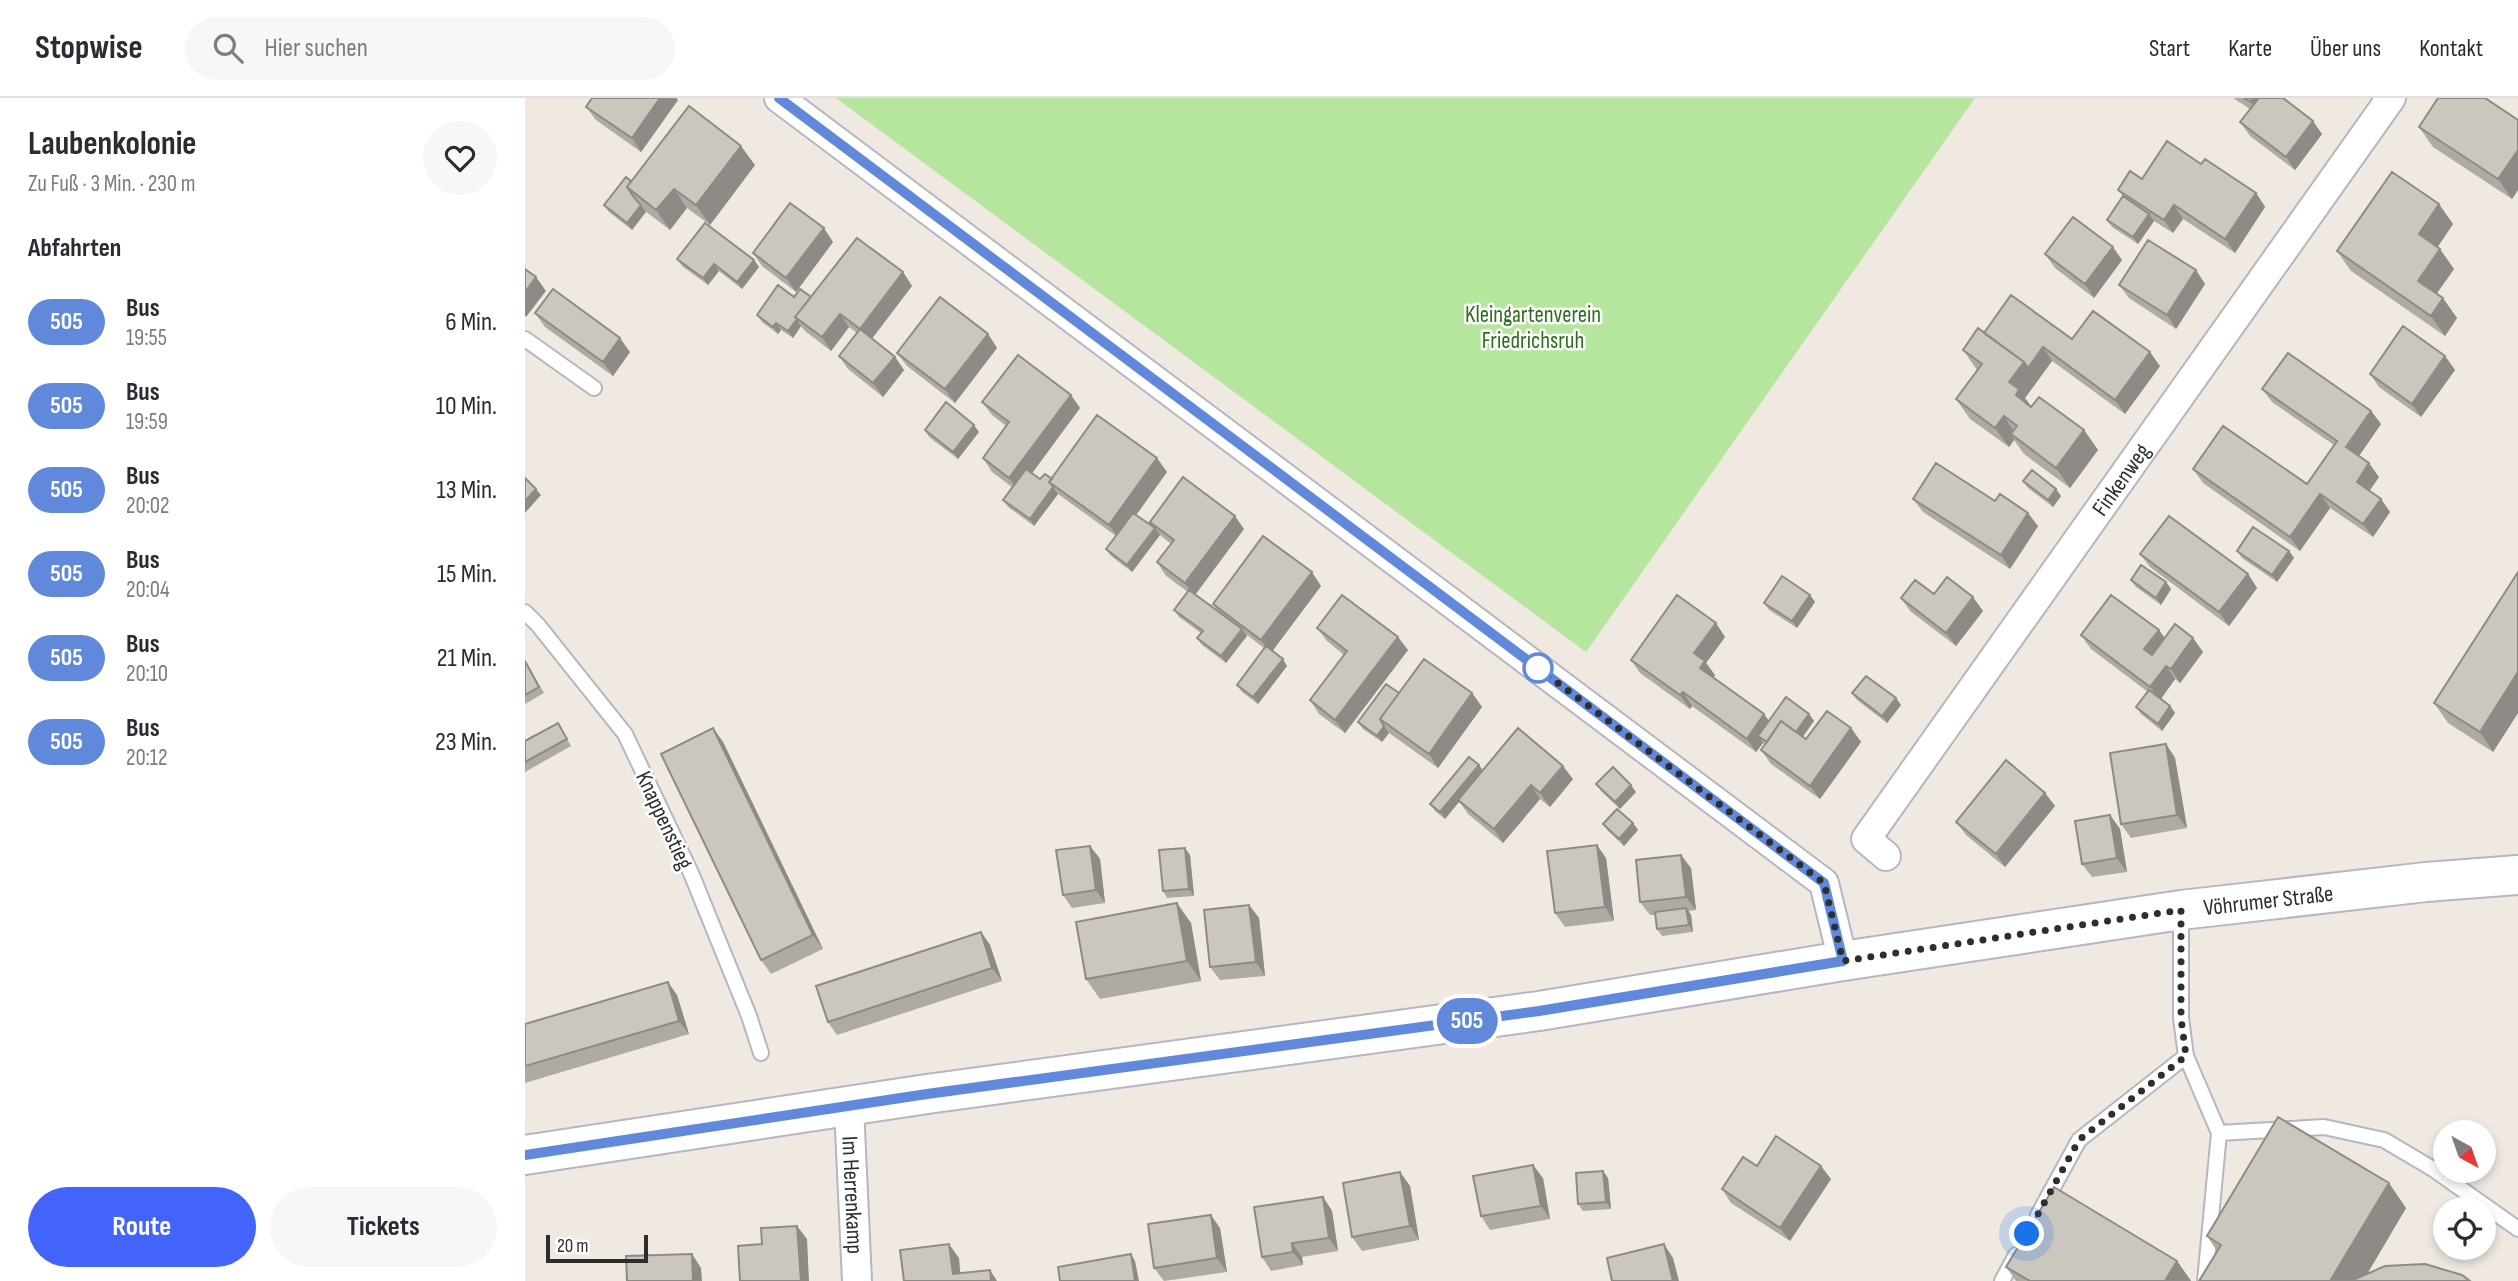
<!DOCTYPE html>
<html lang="de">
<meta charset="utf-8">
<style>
body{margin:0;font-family:"Sofia Sans Condensed",sans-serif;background:#f7f7f7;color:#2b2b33;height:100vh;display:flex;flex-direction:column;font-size:26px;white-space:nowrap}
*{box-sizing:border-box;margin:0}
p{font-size:23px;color:#7c7c81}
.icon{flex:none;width:38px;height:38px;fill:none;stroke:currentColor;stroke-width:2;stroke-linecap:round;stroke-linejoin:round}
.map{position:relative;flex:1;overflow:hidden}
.panel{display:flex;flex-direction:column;background:#fff;width:525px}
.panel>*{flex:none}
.badge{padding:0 14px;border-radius:23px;font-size:24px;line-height:46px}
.needle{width:46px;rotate:140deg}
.tools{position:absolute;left:1908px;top:1022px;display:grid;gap:14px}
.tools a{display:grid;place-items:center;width:63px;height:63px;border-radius:50%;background:#fff;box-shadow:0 4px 10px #0003;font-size:35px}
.scale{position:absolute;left:21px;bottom:18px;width:102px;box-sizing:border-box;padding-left:7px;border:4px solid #2e2e2e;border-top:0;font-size:19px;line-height:24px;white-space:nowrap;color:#2e2e2e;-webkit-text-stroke:5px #fff;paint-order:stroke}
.you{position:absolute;width:35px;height:35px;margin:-18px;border:5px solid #fff;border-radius:50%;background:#1a73e8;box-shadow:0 0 0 10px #1a73e833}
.map>.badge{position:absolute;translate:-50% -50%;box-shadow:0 0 0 4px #fff}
h2{padding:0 28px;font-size:26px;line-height:63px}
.round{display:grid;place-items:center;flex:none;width:74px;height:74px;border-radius:37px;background:#f7f7f7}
.headline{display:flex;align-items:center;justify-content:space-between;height:119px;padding:0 28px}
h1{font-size:33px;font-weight:700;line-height:52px}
.cta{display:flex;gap:14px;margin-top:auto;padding:14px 28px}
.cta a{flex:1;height:80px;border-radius:42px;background:#4264fb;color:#fff;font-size:28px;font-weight:700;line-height:80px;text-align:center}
.cta a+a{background:#f7f7f7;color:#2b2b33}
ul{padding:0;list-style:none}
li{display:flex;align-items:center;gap:21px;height:84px;padding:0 28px}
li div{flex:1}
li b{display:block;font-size:26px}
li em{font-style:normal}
li .badge{min-width:77px;font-weight:700;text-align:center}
header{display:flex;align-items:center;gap:42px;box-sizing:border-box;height:98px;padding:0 35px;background:#fff;border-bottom:2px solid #e1e1e2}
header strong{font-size:33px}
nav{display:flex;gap:38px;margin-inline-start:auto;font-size:24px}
.search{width:490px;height:63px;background:#f7f7f7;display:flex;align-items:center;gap:18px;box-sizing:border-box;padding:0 24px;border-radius:38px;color:#7c7c81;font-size:26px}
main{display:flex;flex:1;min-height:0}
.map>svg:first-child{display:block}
.green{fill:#b6e59e}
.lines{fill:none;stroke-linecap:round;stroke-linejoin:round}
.service-casing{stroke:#b4b7c1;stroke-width:18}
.minor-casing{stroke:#b4b7c1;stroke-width:32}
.secondary-casing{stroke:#b4b7c1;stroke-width:42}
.service{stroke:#fff;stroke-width:14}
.minor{stroke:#fff;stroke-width:28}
.secondary{stroke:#fff;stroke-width:38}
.wall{fill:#afaba4}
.shaded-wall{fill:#8e8b86}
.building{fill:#cbc7bf;stroke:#8e8b86;stroke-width:2}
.line-casing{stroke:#fff;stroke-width:16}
.line{stroke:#6089dc;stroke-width:10}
.walk{stroke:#2e2e2e;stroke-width:7;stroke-dasharray:0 12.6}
.stop-dot{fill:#fff;stroke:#6089dc;stroke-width:3.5}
.labels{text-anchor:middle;stroke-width:5;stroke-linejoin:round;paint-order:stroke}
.park-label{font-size:23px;fill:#2c6e1b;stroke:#fff}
.street-label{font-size:23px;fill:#2e2e2e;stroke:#fff}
</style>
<header>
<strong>Stopwise</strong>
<div class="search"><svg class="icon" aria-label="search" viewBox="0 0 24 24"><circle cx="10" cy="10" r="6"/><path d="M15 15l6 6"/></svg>Hier suchen</div>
<nav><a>Start</a><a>Karte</a><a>Über uns</a><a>Kontakt</a></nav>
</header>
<main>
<section class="panel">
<div class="headline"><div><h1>Laubenkolonie</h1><p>Zu Fuß · 3 Min. · 230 m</p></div><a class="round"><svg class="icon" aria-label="heart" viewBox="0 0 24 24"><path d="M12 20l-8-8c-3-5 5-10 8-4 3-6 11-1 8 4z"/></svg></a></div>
<h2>Abfahrten</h2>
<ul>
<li><span class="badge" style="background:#6089dc;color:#fff">505</span><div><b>Bus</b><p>19:55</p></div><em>6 Min.</em></li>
<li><span class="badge" style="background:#6089dc;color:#fff">505</span><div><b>Bus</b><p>19:59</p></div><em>10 Min.</em></li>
<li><span class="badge" style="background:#6089dc;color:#fff">505</span><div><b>Bus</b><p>20:02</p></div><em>13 Min.</em></li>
<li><span class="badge" style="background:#6089dc;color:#fff">505</span><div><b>Bus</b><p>20:04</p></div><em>15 Min.</em></li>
<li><span class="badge" style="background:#6089dc;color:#fff">505</span><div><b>Bus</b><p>20:10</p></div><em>21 Min.</em></li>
<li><span class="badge" style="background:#6089dc;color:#fff">505</span><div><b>Bus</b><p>20:12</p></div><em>23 Min.</em></li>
</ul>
<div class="cta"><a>Route</a><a>Tickets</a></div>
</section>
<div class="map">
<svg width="1993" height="1183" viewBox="0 0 1993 1183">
<rect width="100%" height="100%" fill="#efe9e1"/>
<!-- green -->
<path class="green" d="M311 0H1450L1061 554Z"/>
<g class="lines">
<!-- service casing -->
<g class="service-casing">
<path id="service" d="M0 241 69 290
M0 514 13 527 100 636 166 775 224 918 236 955
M1656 813V920L1661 958 1694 1035 1680 1183
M1694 1035 1799 1029 1859 1042 1908 1071 1993 1131
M1513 1117 1554 1042 1661 958
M1477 1183 1491 1157"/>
</g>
<!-- minor casing -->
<g class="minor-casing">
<g id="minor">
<path d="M254 0 1299 785 1318 863"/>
<path id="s1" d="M1361 758 1341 741 1866 0"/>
<path id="s2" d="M324 1009 332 1183"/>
</g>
</g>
<!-- secondary casing -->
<g class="secondary-casing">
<g id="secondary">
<path id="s3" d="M0 1057 402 996 1014 913 1318 863 1656 812 1901 784 1993 777"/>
</g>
</g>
<!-- service -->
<use href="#service" class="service"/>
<!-- minor -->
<use href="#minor" class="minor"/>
<!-- secondary -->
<use href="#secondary" class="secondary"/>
</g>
<!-- wall -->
<path class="wall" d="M67 0H151L153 2 116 54 71 22 61 9Z
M1708 0H1758L1797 36 1770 72 1725 38 1715 24 1725 11Z
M1993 22V92L1987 101 1908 49 1894 29Z
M1676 66 1731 95 1740 109 1710 155 1658 121 1648 135 1629 123 1613 146 1587 129 1582 122 1598 98 1593 92 1617 81Z
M230 67 185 127 162 110 145 132 120 113 107 132 84 114 79 107 106 83Z
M1928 126 1912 149 1929 171 1912 195 1932 220 1920 238 1826 173 1812 153Z
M308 144 271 194 237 168 228 155Z
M1520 156 1597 162 1569 200 1530 170Z
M152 161 229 162 234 169 217 191 194 173 183 187 157 168Z
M378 174 387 188 347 241 370 259 379 272 358 299 323 271 314 258 332 235 324 229 306 253 280 233 276 228 268 240 256 232 253 236 237 224 232 217 269 199H286Z
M1680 186 1651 231 1604 200 1594 187Z
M10 215 105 254 88 278 20 229Z
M1459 235 1635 268 1600 316 1527 263 1500 300 1506 309 1559 332 1573 352 1545 390 1499 356 1489 342 1484 349 1445 321 1431 301 1452 272 1438 252Z
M463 236 472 250 430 305 382 268 372 255Z
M1920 258 1930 272 1896 319 1854 289 1845 276Z
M1737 291 1846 313 1856 326 1834 358 1854 379 1844 393 1856 401 1865 414 1848 439 1805 410 1775 453 1678 385 1668 371 1782 386 1809 347 1747 304Z
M546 297 555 310 507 375 515 381 642 374 611 417 630 430 625 424 719 431 671 496 693 513 688 506 796 488 747 553 762 568 733 606 717 594 712 587 739 550 722 537 701 565 677 547 672 540 676 535 654 519 649 512 663 494 641 478 632 464 646 446 635 437 607 474 586 458 581 451 591 438 533 396 509 428 483 409 478 402 487 389 467 374 458 360 481 328 467 317 457 304Z
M400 332 454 334 433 361 404 339Z
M1498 383 1536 398 1528 409 1503 390Z
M1388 401 1470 403 1513 428 1485 471 1398 414Z
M1712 453H1764L1769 460 1752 484 1717 460Z
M1615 456 1723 476 1732 490 1704 528 1625 469Z
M1993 474V615L1968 654 1923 625 1909 605Z
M1606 482 1641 484 1646 491 1636 507 1611 489Z
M1409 496 1458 513 1431 548 1385 513 1376 500Z
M1285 497 1290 504 1272 530 1244 512 1239 505Z
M792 530 883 552 820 635 794 616 785 602 819 557 802 543Z
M1634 532 1640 540H1668L1678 554 1655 585 1650 581 1636 601 1645 608 1650 615 1637 633 1616 616 1611 609 1623 594 1566 551 1556 537Z
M1200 539 1181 565 1190 577 1188 579 1244 623 1284 616 1289 623 1278 639 1281 641 1326 630 1336 644 1295 701 1246 666 1236 652 1240 646 1238 645 1231 654 1167 608 1165 611 1115 575 1106 562Z
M0 562 19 595 0 606Z
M874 595H947L957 609 913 670 864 635 857 644 838 631 833 624Z
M1327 595 1376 607 1362 625 1332 602Z
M33 625 46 648 0 674V643Z
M188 630 198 644 298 851 246 876 236 862Z
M1641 646 1650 660 1662 730 1606 740 1596 726Z
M954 667 958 673 1048 681 1025 709 1015 701 978 745 943 716 934 703 920 721 910 713 905 706Z
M1071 686 1111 694 1095 711 1076 693Z
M1520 695 1530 708 1480 769 1441 737 1431 724Z
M1585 717 1595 731 1602 774 1567 779 1557 766Z
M1108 725 1113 732 1099 748 1083 733 1078 726Z
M565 748 575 761 580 805 547 810 538 797Z
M665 757 669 798 642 800 638 793Z
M1081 760 1089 823 1040 829 1030 815Z
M1166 770 1171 812 1164 813 1166 817 1168 834 1137 838 1132 831 1131 817H1125L1115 804Z
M724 807 734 820 740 878 695 882 685 869Z
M666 825 676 883 575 901 561 881Z
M456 834 465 847 477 883 312 937 303 924Z
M152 897 164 936 0 985V926Z
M1232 1068 1306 1081 1265 1143 1206 1105 1197 1091Z
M875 1074 885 1088 894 1142 837 1153 827 1139Z
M1018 1080 1025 1121 965 1132 956 1118Z
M1083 1080 1086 1111 1058 1113 1053 1106Z
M798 1099 807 1113 813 1153 777 1159 778 1167 746 1173 737 1159Z
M1881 1110 1842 1176 1674 1183 1692 1153 1682 1138Z
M695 1130 702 1174 639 1183 629 1170Z
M1652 1163 1666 1183H1491L1481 1169Z"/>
<!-- shaded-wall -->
<path class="shaded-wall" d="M135 0H151L153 2 116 54 107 40Z
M1728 0H1747L1735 18 1726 4Z
M1788 23 1797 36 1770 72 1761 59Z
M216 48 230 67 185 127 171 107Z
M1993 52V92L1987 101 1973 81Z
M149 91 162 110 145 132 131 112Z
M1731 95 1740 109 1710 155 1700 141Z
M1914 106 1928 126 1908 156 1894 136Z
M116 107 121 114 107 132 102 125Z
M1649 107 1658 121 1648 135 1639 122Z
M1624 116 1629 123 1613 146 1608 139Z
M299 130 308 144 271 194 261 180Z
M1588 149 1597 162 1569 200 1560 186Z
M1915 151 1929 171 1907 202 1893 183Z
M229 162 234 169 217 191 212 184Z
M189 166 194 173 183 187 178 180Z
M1671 172 1680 186 1651 231 1642 217Z
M378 174 387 188 344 244 335 231Z
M11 179 21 193 1 219 0 217V194Z
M1918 200 1932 220 1920 238 1906 218Z
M315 216 324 229 306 253 297 239Z
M271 221 276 228 268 240 263 233Z
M251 225 256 232 253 236 248 229Z
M463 236 472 250 430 305 420 291Z
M95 240 105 254 88 278 78 264Z
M1518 249 1527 263 1500 300 1508 311 1491 297 1484 284 1499 264Z
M1625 254 1635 268 1600 316 1590 302Z
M1920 258 1930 272 1896 319 1887 306Z
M370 259 379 272 358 299 348 285Z
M546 297 555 310 494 393 484 380Z
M1846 313 1856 326 1831 362 1821 349Z
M1479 318 1492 338 1486 336 1489 342 1484 349 1470 330Z
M449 327 454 334 433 361 428 354Z
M1559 332 1573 352 1545 390 1531 370Z
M632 360 642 374 594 441 584 427Z
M1844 365 1854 379 1841 398 1832 384Z
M528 389 533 396 509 428 505 421Z
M11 391 16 397 0 415V403Z
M1531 391 1536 398 1528 409 1523 402Z
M1795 396 1805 410 1775 453 1765 439Z
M1856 401 1865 414 1848 439 1838 426Z
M1503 415 1513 428 1485 471 1476 457Z
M710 418 719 431 669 498 660 485Z
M630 430 635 437 607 474 602 467Z
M1764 453 1769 460 1752 484 1747 477Z
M787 474 796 488 746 555 736 542Z
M1723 476 1732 490 1704 528 1694 514Z
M1641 484 1646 491 1636 507 1631 500Z
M1285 497 1290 504 1272 530 1267 523Z
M1448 499 1458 513 1431 548 1421 535Z
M1191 525 1200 539 1181 565 1190 577 1185 584 1175 570 1169 555Z
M717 531 722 538 701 565 696 558Z
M1634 532 1643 545 1629 565 1619 551Z
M873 539 883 552 820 635 810 622Z
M1668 540 1678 554 1655 585 1646 571Z
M758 561 762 568 733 606 728 599Z
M1641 568 1650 581 1635 602 1625 589Z
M1993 574V615L1968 654 1955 634Z
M1158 594 1167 608 1165 611 1155 597Z
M947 595 957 609 913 670 904 656Z
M1371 600 1376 607 1362 625 1357 618Z
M1645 608 1650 615 1637 633 1633 626Z
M1239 616 1249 630 1233 638 1238 645 1231 654 1222 641Z
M1284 616 1289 623 1274 643 1270 636Z
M859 628 864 635 857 644 852 638Z
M188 630 198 644 298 851 288 837Z
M1326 630 1336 644 1295 701 1285 688Z
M1641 646 1650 660 1662 730 1652 717Z
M954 667 959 674 920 721 915 714Z
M1038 668 1048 681 1025 709 1015 695Z
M1006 687 1015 701 978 745 969 731Z
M1106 687 1111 694 1095 711 1090 704Z
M1520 695 1530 708 1480 769 1471 756Z
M1585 717 1595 731 1602 774 1592 760Z
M1108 725 1113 732 1099 748 1094 741Z
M1072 747 1081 760 1089 823 1080 809Z
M565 748 575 761 580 805 571 792Z
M660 750 665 757 669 798 664 791Z
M1156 757 1166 770 1171 812 1161 799Z
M652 805 666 825 676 883 662 863Z
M724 807 734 820 740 878 731 864Z
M1161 810 1166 817 1168 834 1164 827Z
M456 834 465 847 477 883 467 870Z
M143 884 152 897 164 936 154 923Z
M1008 1067 1018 1080 1025 1121 1016 1108Z
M1296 1068 1306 1081 1265 1143 1255 1130Z
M1078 1073 1083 1080 1086 1111 1081 1104Z
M875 1074 885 1088 894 1142 885 1128Z
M1864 1085 1881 1110 1838 1183H1805Z
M798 1099 807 1113 813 1153 804 1140Z
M686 1117 695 1130 702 1174 692 1160Z
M272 1128 282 1141 284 1183H276Z
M767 1145 777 1159 778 1167 768 1154Z
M424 1146 434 1160 436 1183 428 1176Z
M1139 1146 1148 1160 1154 1183H1148Z
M167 1156 176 1170 177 1183H168Z
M606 1156 610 1163 614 1183H610Z
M1652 1163 1666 1183H1640Z
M465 1172 472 1183H466Z"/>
<!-- building -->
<path class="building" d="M67 0H135L107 40 61 9Z
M1719 0H1728L1726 4Z
M1734 0H1758L1788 23 1761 59 1715 24Z
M1913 0H1960L1993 22V52L1973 81 1894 29Z
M164 8 216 48 171 107 149 91 131 112 102 89Z
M1642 43 1676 66 1680 61 1731 95 1700 141 1649 107 1639 122 1593 92 1605 73 1617 81Z
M1867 74 1914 106 1894 136 1915 151 1893 183 1918 200 1906 218 1812 153Z
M101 79 106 83 102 89 111 102 116 107 102 125 79 107Z
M1598 98 1624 116 1608 139 1582 122Z
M265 105 299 130 261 180 228 155Z
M1548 119 1588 149 1560 186 1520 156Z
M180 125 229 162 212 184 189 166 178 180 152 161Z
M332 140 378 174 335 231 315 216 297 239 270 219Z
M1623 142 1671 172 1642 217 1594 187Z
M0 171 11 179 0 194Z
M253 187 269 199 275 191 286 199 270 219 272 221 263 233 251 225 248 229 232 217Z
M28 191 95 240 78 264 10 215Z
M1486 197 1547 241 1568 213 1625 254 1590 302 1518 249 1503 270 1499 264 1459 235Z
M415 199 463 236 420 291 372 255Z
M1878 228 1920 258 1887 306 1845 276Z
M1453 230 1499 264 1484 284 1494 291 1491 297 1506 309 1514 299 1559 332 1531 370 1486 336 1492 328 1479 318 1470 330 1431 301 1457 266 1438 252Z
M335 231 370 259 348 285 314 258Z
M1763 255 1846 313 1821 349 1844 365 1832 384 1856 401 1838 426 1795 396 1765 439 1668 371 1698 328 1782 386 1812 343 1737 291Z
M493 257 546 297 484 380 458 360 484 324 457 304Z
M421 304 449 327 428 354 400 332Z
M572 317 632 360 584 427 524 384Z
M1411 365 1470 403 1475 396 1503 415 1476 457 1388 401Z
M501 371 515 381 520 376 527 381 524 384 528 389 505 421 478 402Z
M1507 372 1531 391 1523 402 1498 383Z
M658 379 710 418 660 485 632 464 649 442 625 424Z
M0 380 11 391 0 403Z
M608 415 630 430 602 467 581 451Z
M1644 418 1723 476 1694 514 1615 456Z
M1728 429 1764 453 1747 477 1712 453Z
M738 438 787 474 736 542 688 506Z
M1616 467 1641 484 1631 500 1606 482Z
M1993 474V574L1955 634 1909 605Z
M1257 478 1285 497 1267 523 1239 505Z
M1422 479 1448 499 1421 535 1376 500 1390 482 1409 496Z
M664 492 717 531 696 558 672 540 678 533 649 512Z
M817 497 873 539 810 622 785 602 822 553 792 530Z
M1152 497 1191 525 1169 555 1180 563 1175 570 1239 616 1222 641 1158 594 1155 597 1106 562Z
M1586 497 1634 532 1619 551 1627 557 1650 526 1668 540 1646 571 1641 568 1625 589 1556 537Z
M741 548 758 561 728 599 712 587Z
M899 561 947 595 904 656 855 621Z
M0 563 14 589 0 597Z
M1341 578 1371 600 1357 618 1327 595Z
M861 586 874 595 855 621 859 628 852 638 833 624Z
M1624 592 1645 608 1633 626 1611 609Z
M1261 599 1284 616 1271 634 1256 623 1242 644 1233 638Z
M1302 613 1326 630 1285 688 1236 652 1256 623 1281 641Z
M33 625 42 641 0 664V643Z
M188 630 288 837 236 862 136 656Z
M993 630 1038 668 1015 695 1006 687 969 731 933 702Z
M1641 646 1652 717 1596 726 1585 655Z
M944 659 954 667 915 714 905 706Z
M1481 662 1520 695 1471 756 1431 724Z
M1088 669 1106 687 1090 704 1071 686Z
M1092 711 1108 725 1094 741 1078 726Z
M1585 717 1592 760 1557 766 1550 723Z
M1072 747 1080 809 1030 815 1022 753Z
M565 748 571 792 538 797 531 752Z
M660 750 664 791 638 793 634 752Z
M1156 757 1161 799 1115 804 1111 762Z
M652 805 662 863 561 881 551 824Z
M724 807 731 864 685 869 679 812Z
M1161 810 1164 827 1132 831 1130 814Z
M456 834 467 870 303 924 291 888Z
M143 884 154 923 0 968V926Z
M1753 1019 1864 1085 1805 1183H1674L1696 1147 1682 1138Z
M1251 1038 1296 1068 1255 1130 1197 1091 1218 1059 1232 1068Z
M1008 1067 1016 1108 956 1118 948 1078Z
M1078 1073 1081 1104 1053 1106 1051 1075Z
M875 1074 885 1128 827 1139 818 1085Z
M1529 1089 1652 1163 1640 1183H1505L1481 1169Z
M798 1099 804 1140 767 1145 768 1154 737 1159 729 1109Z
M686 1117 692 1160 629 1170 623 1126Z
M272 1128 276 1183H215L213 1148 237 1146 236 1130Z
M424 1146 428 1176 465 1172 466 1183H379L375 1152Z
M1139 1146 1148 1183H1087L1082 1160Z
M167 1156 168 1183H102L101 1158Z
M606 1156 610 1183H535L533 1169Z
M1900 1166 1937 1177 1945 1183H1826L1860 1168Z"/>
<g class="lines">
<!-- line casing -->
<g class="line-casing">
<path id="line" d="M0 1057 402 996 1014 913 1318 863 1299 785 254 0"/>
</g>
<!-- line -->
<use href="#line" class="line"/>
<!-- walk -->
<path class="walk" d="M1013 570 1299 785 1318 863 1656 812V920L1661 958 1554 1042 1502 1136"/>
</g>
<!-- markers -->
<circle class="stop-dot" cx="1013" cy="570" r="14"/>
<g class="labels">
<!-- park labels -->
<g class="park-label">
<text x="1008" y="224">Kleingartenverein<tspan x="1008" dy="26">Friedrichsruh</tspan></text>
</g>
<!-- street labels -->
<g class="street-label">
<text dy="8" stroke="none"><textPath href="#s1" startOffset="467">Finkenweg</textPath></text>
<text transform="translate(140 722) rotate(65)" y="8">Knappenstieg</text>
<text dy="8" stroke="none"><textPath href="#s3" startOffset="1762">Vöhrumer Straße</textPath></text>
<text dy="8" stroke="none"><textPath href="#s2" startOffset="88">Im Herrenkamp</textPath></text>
</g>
</g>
</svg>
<div class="tools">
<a><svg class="needle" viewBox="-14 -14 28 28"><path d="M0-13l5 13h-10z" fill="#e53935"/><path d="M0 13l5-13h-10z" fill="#7c7c81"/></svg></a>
<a><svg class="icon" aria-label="locate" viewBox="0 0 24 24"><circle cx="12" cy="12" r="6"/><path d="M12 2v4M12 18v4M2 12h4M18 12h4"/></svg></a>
</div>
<div class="scale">20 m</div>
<div class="you" style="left:1502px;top:1136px"></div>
<b class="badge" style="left:942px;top:923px;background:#6089dc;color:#fff">505</b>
</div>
</main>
